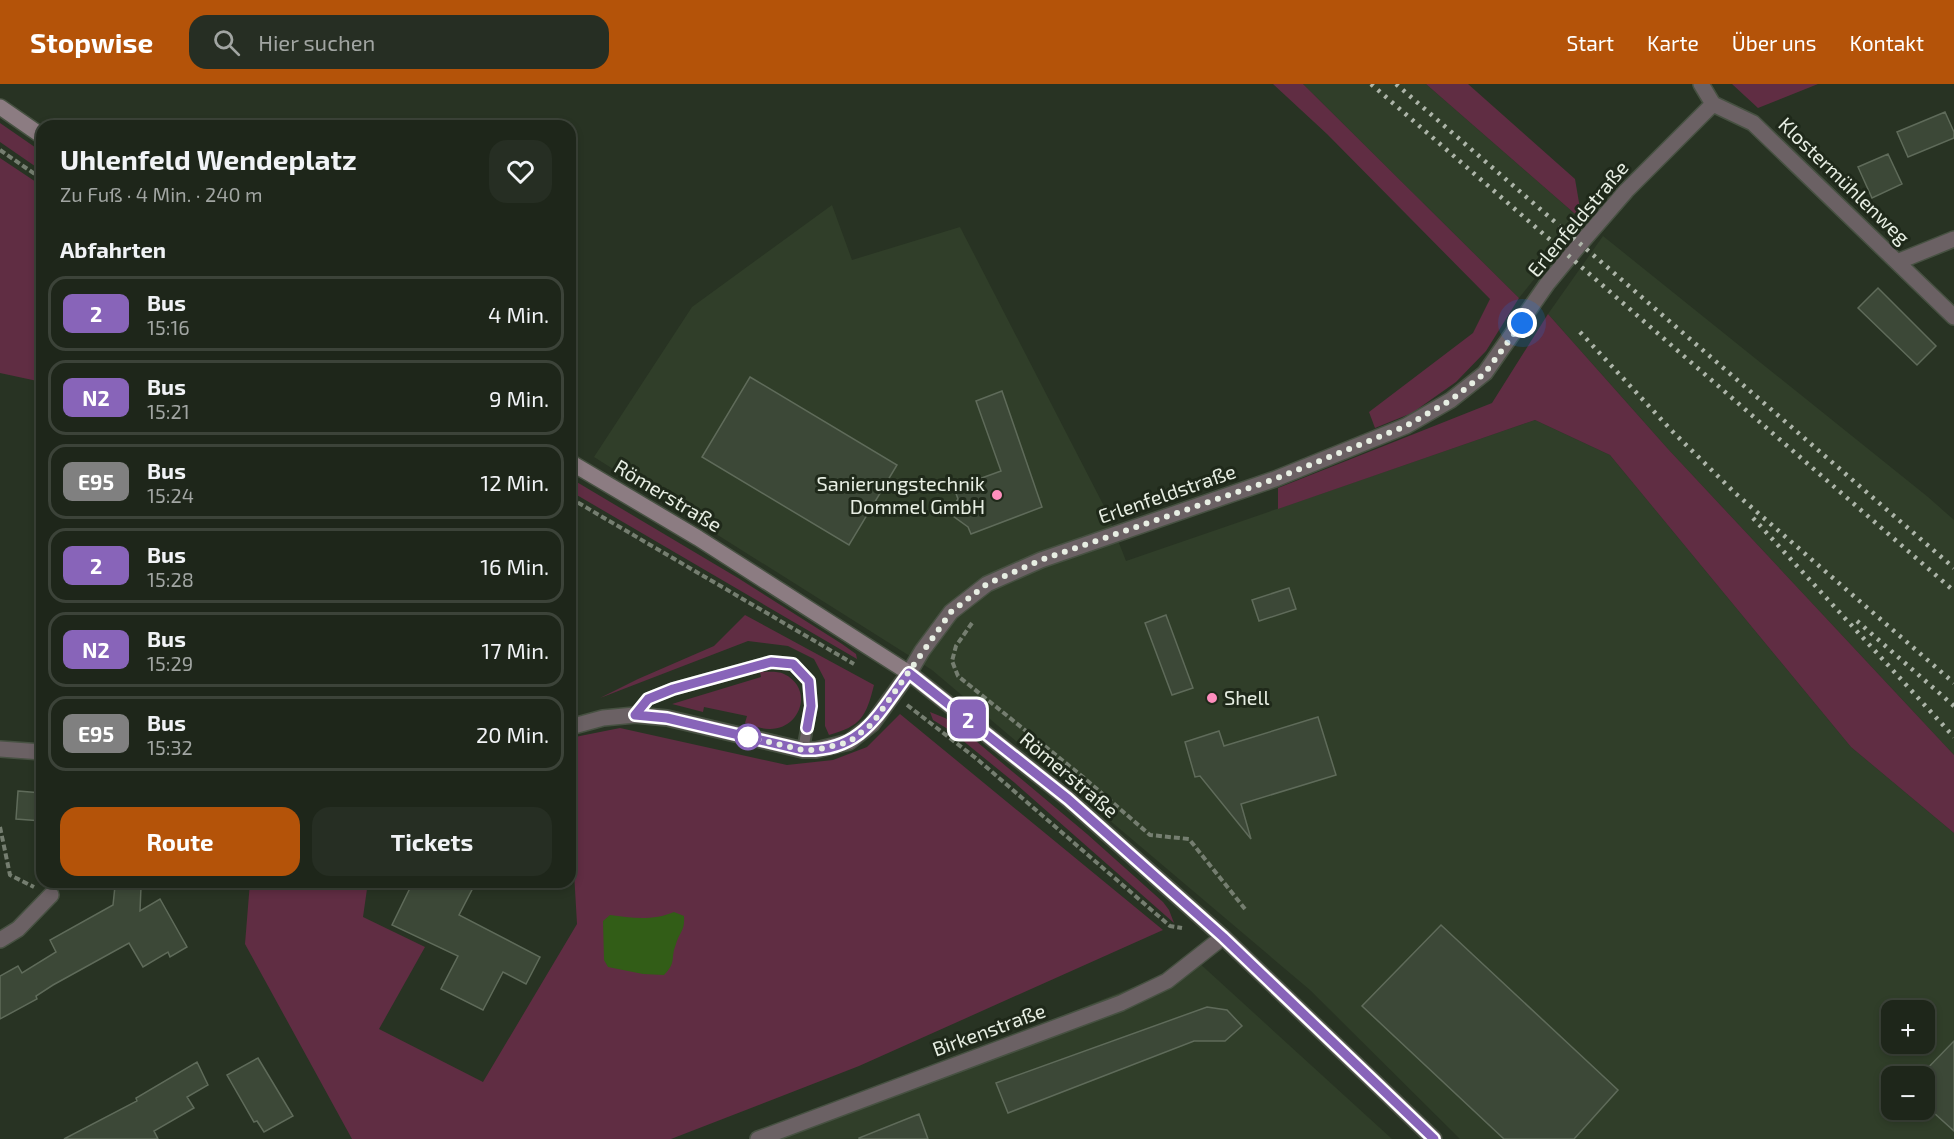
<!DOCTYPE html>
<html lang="de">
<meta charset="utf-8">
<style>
body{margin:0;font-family:"Exo 2",sans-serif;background:#262e23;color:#f1f3f6;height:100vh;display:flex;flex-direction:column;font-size:22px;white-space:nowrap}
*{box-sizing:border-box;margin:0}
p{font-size:20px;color:#a1a5a2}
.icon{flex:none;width:33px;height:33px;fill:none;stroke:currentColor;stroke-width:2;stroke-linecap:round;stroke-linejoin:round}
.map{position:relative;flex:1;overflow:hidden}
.sheet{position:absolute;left:36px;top:36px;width:540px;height:768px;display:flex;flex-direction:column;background:#1e261a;border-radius:18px;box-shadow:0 3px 9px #0003,0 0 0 2px #3c4339}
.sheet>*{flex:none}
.badge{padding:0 12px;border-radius:9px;font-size:21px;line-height:39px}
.controls{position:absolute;left:1881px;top:916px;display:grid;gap:12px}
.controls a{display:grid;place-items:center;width:54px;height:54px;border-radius:12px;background:#1e261a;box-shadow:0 3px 9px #0003,0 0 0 2px #3c4339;font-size:30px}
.you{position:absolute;width:30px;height:30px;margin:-15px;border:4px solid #fff;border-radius:50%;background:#1a73e8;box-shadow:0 0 0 9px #1a73e833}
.map>.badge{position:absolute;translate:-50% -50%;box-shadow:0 0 0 3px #fff}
h2{padding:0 24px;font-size:22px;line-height:54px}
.round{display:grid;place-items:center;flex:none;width:63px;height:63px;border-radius:18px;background:#262e23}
.summary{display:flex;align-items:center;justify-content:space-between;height:102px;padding:0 24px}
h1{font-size:28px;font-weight:700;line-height:45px}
.primary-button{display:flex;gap:12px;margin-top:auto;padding:12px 24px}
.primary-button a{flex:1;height:69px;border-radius:18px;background:#b45309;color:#fff;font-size:24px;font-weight:700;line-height:69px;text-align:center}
.primary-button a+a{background:#262e23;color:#f1f3f6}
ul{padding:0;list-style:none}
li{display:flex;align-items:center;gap:18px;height:75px;margin:0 12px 9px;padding:0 12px;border:3px solid #3c4339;border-radius:18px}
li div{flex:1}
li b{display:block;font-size:22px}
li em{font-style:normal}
li .badge{min-width:66px;font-weight:700;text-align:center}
header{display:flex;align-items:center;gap:36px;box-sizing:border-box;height:84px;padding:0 30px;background:#b45309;color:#fff}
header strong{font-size:28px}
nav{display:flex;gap:33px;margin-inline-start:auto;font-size:21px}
.search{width:420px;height:54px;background:#262e23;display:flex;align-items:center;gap:15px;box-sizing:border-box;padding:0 21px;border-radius:18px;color:#a1a5a2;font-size:22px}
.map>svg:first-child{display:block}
.built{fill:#303e29;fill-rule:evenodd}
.green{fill:#602d43}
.water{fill:#325d17}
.building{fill:#3c4837;stroke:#5f6b5a;stroke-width:1.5}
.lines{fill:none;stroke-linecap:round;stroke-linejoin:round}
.lane-casing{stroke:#475142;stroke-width:14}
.street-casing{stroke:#475142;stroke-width:18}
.secondary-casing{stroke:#475142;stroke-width:18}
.path{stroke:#757e70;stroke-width:4;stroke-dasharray:6 3;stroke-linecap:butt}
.lane{stroke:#6b6164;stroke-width:10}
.street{stroke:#6b6164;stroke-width:15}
.secondary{stroke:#8c7c82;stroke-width:15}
.rail{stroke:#adb5a9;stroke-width:4.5;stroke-dasharray:3 6;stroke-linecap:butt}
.line-casing{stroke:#fff;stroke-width:14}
.line{stroke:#8864b9;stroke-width:9}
.walk{stroke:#e7eee3;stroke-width:6;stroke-dasharray:0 10.8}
.poi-dot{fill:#fe8ebd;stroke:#1f291a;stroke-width:2}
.stop-dot{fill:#fff;stroke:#8864b9;stroke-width:3}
.labels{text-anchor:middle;stroke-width:6;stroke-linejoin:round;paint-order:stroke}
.street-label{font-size:20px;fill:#e7eee3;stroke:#1f291a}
.poi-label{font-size:20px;fill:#e7eee3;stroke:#1f291a;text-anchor:end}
</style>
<header>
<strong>Stopwise</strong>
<div class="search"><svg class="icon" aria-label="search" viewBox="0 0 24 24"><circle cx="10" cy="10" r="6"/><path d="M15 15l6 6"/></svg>Hier suchen</div>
<nav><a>Start</a><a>Karte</a><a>Über uns</a><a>Kontakt</a></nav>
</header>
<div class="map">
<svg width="1954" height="1055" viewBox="0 0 1954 1055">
<rect width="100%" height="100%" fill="#283323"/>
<!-- built -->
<path class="built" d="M1303 0H1426L1582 136 1519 214Z
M832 121 852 176 960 143 1106 426 1126 477 1535 336 1610 371 1851 663 1954 749V1055H1460L1310 906 932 586 594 373 692 223ZM1892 927H1924V960H1892ZM1892 993H1924V1026H1892Z
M1603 152 1928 413 1954 436V671L1668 365 1548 230Z
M1197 877 1392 1055H758Z"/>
<!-- green -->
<path class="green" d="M1273 0H1303L1519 214 1486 267 1456 298 1412 329 1375 344 1369 328 1473 249 1490 215 1327 50Z
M1426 0H1468L1575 95 1582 136Z
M1732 0H1818L1758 24Z
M0 39 42 68V87L0 58Z
M0 74 42 102V298L0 289Z
M1548 230 1668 365 1954 671V749L1851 663 1610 371 1535 336 1278 425V404L1492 319Z
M570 394 738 494 842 560 856 570 857 575 570 407Z
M745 531 874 601C866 633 861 642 829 651L825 642V596L814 575 788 562 748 557 600 614 638 595 714 562Z
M760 588C768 588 778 587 784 590 815 605 800 646 769 645 761 645 752 641 745 639L747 632 704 623 703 628 672 620 761 593Z
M930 628 945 634 958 642 1087 750 1163 818 1169 826 1174 839 1015 699 951 647 933 636Z
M900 630 1163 846 859 982 671 1055H352L245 860 250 798H368L363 833 425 863 379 945 483 998 577 840 570 719V654L620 644 787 681 833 676 867 663Z"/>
<!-- water -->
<path class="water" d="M674 828 684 832C685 847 680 847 676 860 670 875 677 878 664 891L643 890 608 883 604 876 603 837 610 831C631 834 653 837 674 828Z"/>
<!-- building -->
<path class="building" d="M1945 28 1954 48V54L1908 73 1897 48Z
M1888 70 1902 100 1872 114 1858 83Z
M1878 204 1936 262 1917 281 1858 224Z
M750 293 897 381 849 461 702 373Z
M1002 307 1042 423 971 450 968 443 953 432V423L958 415 954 404 1001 387 976 317Z
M1289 504 1296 525 1259 537 1252 516Z
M1166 531 1193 604 1172 611 1145 539Z
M1318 633 1336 691 1241 720 1251 755 1200 692 1195 693 1185 658 1219 647 1224 662Z
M18 707 42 709V737L16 735Z
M413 798H476L459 831 540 873 526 900 503 888 483 926 441 905 458 872 392 841Z
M115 802 141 803 140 827 160 815 187 863 170 873 168 868 143 883 129 859 53 901 36 912 37 915 0 935V892L18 882 22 889 56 868 50 856 113 821Z
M1441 841 1618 1006 1574 1055H1504L1362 922Z
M1207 923 1227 926 1242 942 1225 957H1194L1008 1029 996 999Z
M1954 957V1047L1924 1020V993H1919Z
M258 974 293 1032 264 1048 257 1037 254 1038 227 991Z
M197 978 208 1001 187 1013 194 1024 154 1047 158 1055H64L137 1017 136 1014Z
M919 1030 928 1055H859V1054Z"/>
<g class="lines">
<!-- lane casing -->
<g class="lane-casing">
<path id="lane" d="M635 631 648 615 673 605 771 578 793 580 809 597 811 622 803 666"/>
</g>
<!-- street casing -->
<g class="street-casing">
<path id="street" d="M1701 0 1713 20 1753 39 1954 233
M1897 178 1954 155
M570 643 603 634 635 631 667 634 803 666H816L849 658 872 640 909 589 922 567 951 528 987 500 1041 476 1275 395 1406 342 1451 316 1485 289 1547 200 1580 160 1626 107 1713 20
M0 665 42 668
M0 856 18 845 51 811
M758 1055 1121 919 1167 897 1223 853"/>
</g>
<!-- secondary casing -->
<g class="secondary-casing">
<path id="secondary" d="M0 23 42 52
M570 378 698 454 909 589 1068 715 1223 853 1434 1055"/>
</g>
<!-- path -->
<path class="path" d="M0 66 42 95
M570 414 854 580
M972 539 956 562 952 577 958 592 1083 693 1150 751 1189 755 1245 825
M907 621 977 675 1170 842 1182 844
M0 743 10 791 34 803"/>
<!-- lane -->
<use href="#lane" class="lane"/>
<!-- street -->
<use href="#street" class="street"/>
<!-- secondary -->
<use href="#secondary" class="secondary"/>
<!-- rail -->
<path class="rail" d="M1371 0 1954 507
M1396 0 1954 484
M1580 248 1673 348 1735 409 1954 599
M1753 434 1954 653
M1857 537 1954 622"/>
</g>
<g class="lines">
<!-- line casing -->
<g class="line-casing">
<path id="line" d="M807 644 811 622 809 597 793 580 771 578 673 605 648 615 635 631 667 634 803 666C862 668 878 630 909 589L1068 715 1223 853 1434 1055"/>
</g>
<!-- line -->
<use href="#line" class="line"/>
<!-- walk -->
<path class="walk" d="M748 653 803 666H816L849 658 872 640 951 528 987 500 1041 476 1275 395 1406 342 1451 316 1485 289 1522 239"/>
</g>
<!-- markers -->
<g class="poi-dot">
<circle cx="997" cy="411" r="6"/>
<circle cx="1212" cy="614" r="6"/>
</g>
<circle class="stop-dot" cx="748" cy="653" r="12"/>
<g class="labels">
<!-- street labels -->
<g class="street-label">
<text transform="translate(1844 97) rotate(44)" y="7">Klostermühlenweg</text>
<text transform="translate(1578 135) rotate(-50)" y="7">Erlenfeldstraße</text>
<text transform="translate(1167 410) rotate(-19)" y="7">Erlenfeldstraße</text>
<text transform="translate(668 412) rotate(31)" y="7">Römerstraße</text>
<text transform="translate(1069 691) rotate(40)" y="7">Römerstraße</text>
<text transform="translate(989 946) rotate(-20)" y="7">Birkenstraße</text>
</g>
<!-- poi labels -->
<g class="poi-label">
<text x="985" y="407">Sanierungstechnik<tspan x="985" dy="23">Dommel GmbH</tspan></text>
<text x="1224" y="621" text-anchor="start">Shell</text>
</g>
</g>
</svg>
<div class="controls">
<a>+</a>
<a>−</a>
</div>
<div class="you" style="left:1522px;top:239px"></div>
<b class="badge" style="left:968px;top:635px;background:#8864b9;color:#fff">2</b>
<section class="sheet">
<div class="summary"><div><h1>Uhlenfeld Wendeplatz</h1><p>Zu Fuß · 4 Min. · 240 m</p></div><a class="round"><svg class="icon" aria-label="heart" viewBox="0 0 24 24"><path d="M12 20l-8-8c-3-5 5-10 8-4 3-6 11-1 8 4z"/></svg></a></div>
<h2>Abfahrten</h2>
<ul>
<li><span class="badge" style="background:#8864b9;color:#fff">2</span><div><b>Bus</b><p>15:16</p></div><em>4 Min.</em></li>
<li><span class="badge" style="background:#8864b9;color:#fff">N2</span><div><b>Bus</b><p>15:21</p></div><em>9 Min.</em></li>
<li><span class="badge" style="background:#808080;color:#fff">E95</span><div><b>Bus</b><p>15:24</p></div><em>12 Min.</em></li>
<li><span class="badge" style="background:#8864b9;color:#fff">2</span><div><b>Bus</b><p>15:28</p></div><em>16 Min.</em></li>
<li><span class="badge" style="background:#8864b9;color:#fff">N2</span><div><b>Bus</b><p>15:29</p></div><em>17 Min.</em></li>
<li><span class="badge" style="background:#808080;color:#fff">E95</span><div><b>Bus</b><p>15:32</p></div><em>20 Min.</em></li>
</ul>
<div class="primary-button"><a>Route</a><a>Tickets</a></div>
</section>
</div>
